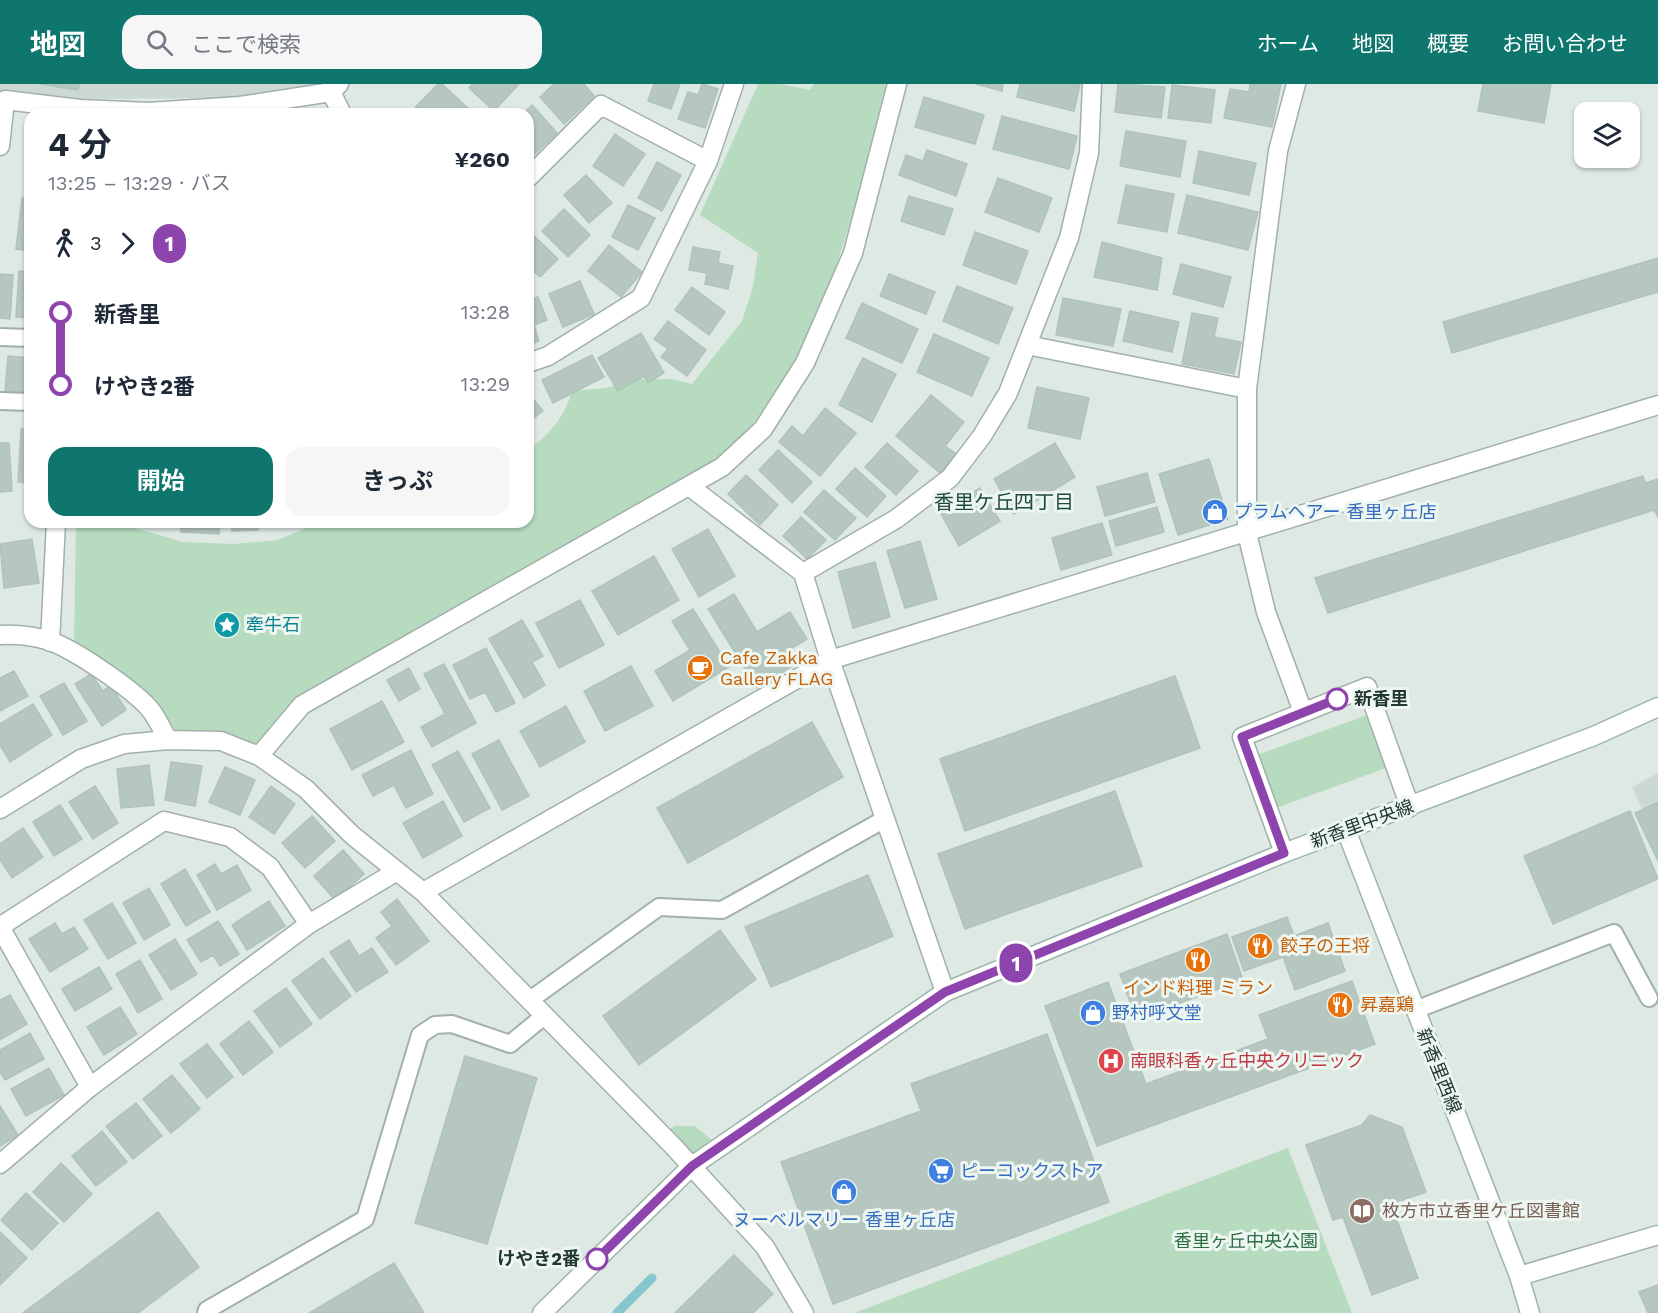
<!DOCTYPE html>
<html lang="ja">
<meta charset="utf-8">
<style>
body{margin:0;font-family:"Work Sans","Noto Sans JP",sans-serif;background:#f6f6f7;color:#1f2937;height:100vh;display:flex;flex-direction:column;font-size:22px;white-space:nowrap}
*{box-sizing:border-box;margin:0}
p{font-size:20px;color:#747a83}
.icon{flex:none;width:33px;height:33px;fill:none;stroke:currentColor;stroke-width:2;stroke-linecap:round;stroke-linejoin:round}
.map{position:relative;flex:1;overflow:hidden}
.side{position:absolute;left:24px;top:24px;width:510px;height:420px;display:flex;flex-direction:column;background:#fff;border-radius:18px;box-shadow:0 2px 4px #0004}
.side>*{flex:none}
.badge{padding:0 12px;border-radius:20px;font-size:21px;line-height:39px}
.controls{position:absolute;left:1574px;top:18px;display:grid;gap:12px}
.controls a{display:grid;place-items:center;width:66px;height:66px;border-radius:12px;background:#fff;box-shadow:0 2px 4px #0004;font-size:30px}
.map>.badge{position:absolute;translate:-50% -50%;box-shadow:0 0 0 3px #fff}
.legs{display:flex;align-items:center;gap:9px;height:66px;padding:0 24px;font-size:20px}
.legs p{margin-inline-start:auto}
.headline{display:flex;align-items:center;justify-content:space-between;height:102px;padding:0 24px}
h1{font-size:33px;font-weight:700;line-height:45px}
.action{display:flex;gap:12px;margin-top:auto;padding:12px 24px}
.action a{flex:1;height:69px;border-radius:18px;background:#0f766e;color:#fff;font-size:24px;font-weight:700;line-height:69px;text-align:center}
.action a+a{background:#f6f6f7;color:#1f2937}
ul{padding:0 24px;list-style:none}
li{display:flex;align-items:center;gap:21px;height:72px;font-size:22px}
li i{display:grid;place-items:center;width:9px;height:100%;margin:0 8px;background:currentColor}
li i::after{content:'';width:15px;height:15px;margin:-8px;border:4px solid;border-radius:50%;background:#fff}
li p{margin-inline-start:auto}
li:first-child i{background:linear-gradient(#0000 50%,currentColor 0)}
li:last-child i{background:linear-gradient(currentColor 50%,#0000 0)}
header{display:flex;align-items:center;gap:36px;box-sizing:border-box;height:84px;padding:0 30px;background:#0f766e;color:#fff}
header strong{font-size:28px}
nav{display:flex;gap:33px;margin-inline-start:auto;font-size:21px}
.search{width:420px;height:54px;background:#f6f6f7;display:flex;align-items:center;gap:15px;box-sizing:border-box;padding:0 21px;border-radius:18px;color:#747a83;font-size:22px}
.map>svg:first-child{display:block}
.built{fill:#ccd9d3}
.green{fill:#b6dbbf}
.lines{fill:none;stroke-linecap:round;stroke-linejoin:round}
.stream{stroke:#85c6cf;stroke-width:9}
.building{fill:#b6c7bf;stroke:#b0c3ba;stroke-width:1.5}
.lane-casing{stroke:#a1b0ab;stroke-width:20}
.street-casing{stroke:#a1b0ab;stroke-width:21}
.secondary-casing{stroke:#9db5ab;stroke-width:21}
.lane{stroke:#fff;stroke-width:16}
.street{stroke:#fff;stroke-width:18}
.secondary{stroke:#fff;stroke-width:18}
.line-1-casing{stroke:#fff;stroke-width:14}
.line-1{stroke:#8e44ad;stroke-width:9}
.stop-1-dot{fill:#fff;stroke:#8e44ad;stroke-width:3}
.labels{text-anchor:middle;stroke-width:6;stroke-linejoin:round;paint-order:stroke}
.shop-label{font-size:18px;fill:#366cbe;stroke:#eef6f2;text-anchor:start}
.culture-label{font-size:18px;fill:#0d838f;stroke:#eef6f2;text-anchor:start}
.food-label{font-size:18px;fill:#c56008;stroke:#eef6f2;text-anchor:start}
.stop-label{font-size:18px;font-weight:bold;fill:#203831;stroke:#eef6f2;text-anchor:start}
.street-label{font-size:18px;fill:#203831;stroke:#eef6f2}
.health-label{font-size:18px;fill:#be3a42;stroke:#eef6f2;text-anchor:start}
.education-label{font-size:18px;fill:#785e54;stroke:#eef6f2;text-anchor:start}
.park-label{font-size:18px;fill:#2b6e42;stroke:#eef6f2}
.neighbourhood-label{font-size:20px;fill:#1c4a3d;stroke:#eef6f2}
</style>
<header>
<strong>地図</strong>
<div class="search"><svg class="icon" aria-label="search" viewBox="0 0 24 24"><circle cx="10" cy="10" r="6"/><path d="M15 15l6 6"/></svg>ここで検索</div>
<nav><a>ホーム</a><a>地図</a><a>概要</a><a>お問い合わせ</a></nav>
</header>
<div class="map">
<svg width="1658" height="1229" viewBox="0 0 1658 1229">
<rect width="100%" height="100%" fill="#dee9e4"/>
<!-- built -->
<path class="built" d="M0 0H328L240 14 74 15 0 8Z
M1658 689V758L1632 703Z"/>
<!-- green -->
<path class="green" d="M758 0H780L810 6 814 0H886C858 116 830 240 755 337 745 351 728 363 716 375L295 613 256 660 223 647 175 646 157 618 120 588 74 561 76 438H114L183 458 234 460 278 456 321 438H528V365C549 353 566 330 572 307L606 304 638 295H671L692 300 742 237 753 203 758 169 700 131Z
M1367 631 1386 684 1276 724 1257 671Z
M675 1042H695L720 1063 692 1082 661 1050Z
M1288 1064 1352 1229H854Z"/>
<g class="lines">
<!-- stream -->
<path class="stream" d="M617 1229 652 1194"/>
</g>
<!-- building -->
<path class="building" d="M40 0H79L78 6Z
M438 0H442L474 30H409Z
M473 0H519L494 27 469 4Z
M554 0H584L594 12 564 40 540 13Z
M654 0H680L671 25 648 17Z
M702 0 718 5 705 44 678 35 688 8 698 11Z
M976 0H1003L1002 7Z
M1020 0H1080L1074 27 1017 13Z
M1118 0 1165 3 1161 34 1115 28Z
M1250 0H1281L1272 43 1224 34 1230 5 1249 8Z
M1483 0H1551L1544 39 1478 27Z
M1172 1 1215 6 1211 39 1168 34Z
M924 13 984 31 975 60 915 43Z
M532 21 557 49 529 75 528 30H523Z
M1002 32 1077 52 1069 85 993 65Z
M1126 47 1186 57 1180 93 1120 82Z
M615 50 645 70 623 102 593 82Z
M927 66 967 80 956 112 899 91 906 71 923 77Z
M1199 67 1256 79 1249 111 1193 99Z
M657 78 681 91 662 127 638 114Z
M586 91 612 119 589 139 564 111Z
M998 94 1052 114 1039 148 985 128Z
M1126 101 1174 110 1167 148 1118 139Z
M1187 111 1258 128 1248 166 1178 149Z
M909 112 953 125 944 151 901 137Z
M22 114 30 115V167L16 165Z
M628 121 655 134 638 166 612 153Z
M564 125 590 151 568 173 542 147Z
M528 146 558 175 540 193 528 182Z
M975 148 1028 167 1016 200 963 181Z
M1102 158 1162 174 1157 206 1094 193Z
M609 161 642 188 621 213 588 187Z
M693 163 720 168 718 179 733 182 728 205 705 200 707 189 689 186Z
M1658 174V208L1452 269 1443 238Z
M1181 180 1231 193 1223 223 1173 210Z
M19 187 30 188V234L16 233Z
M0 190 13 191 10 235 0 234Z
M889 190 935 208 926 230 880 212Z
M580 197 594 230 563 243 549 210Z
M957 202 1013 224 998 260 943 237Z
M692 203 725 228 709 251 675 226Z
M538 213 547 236 534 241 539 257 528 261V216Z
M1063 214 1121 225 1113 262 1056 251Z
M862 219 918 245 902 279 846 254Z
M1130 227 1179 238 1172 268 1123 257Z
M1192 229 1218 234 1214 253 1241 258 1234 290 1182 280Z
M668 237 706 266 687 292 661 273 668 265 654 255Z
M641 249 664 289 648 299 644 292 618 307 598 274Z
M934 250 989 274 972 312 917 288Z
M592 271 604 293 553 319 542 296Z
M8 272 30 274V309L5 307Z
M863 274 896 290 872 338 839 321Z
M1037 303 1089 314 1080 355 1028 344Z
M528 309 543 327 528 339Z
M931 311 964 338 945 362 956 370 940 389 896 352Z
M825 324 856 349 820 392 779 358 792 342 803 352Z
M21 345H30V399L18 398Z
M0 359H9L12 407 0 408Z
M887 359 918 387 896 411 865 383Z
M1055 359 1075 393 1014 430 994 395Z
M778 366 812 398 792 419 759 386Z
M1209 375 1228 435 1178 451 1159 390Z
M855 384 886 412 867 433 836 405Z
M1147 389 1155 418 1105 432 1097 403Z
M746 391 778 421 760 441 728 410Z
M1643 392 1645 399 1658 395V433L1654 426 1328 529 1315 494Z
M980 404 1000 437 959 462 940 428Z
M824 406 856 434 835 456 804 428Z
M1157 423 1164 448 1116 462 1109 437Z
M801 433 826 456 807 475 783 452Z
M181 438H220L219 450 181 448Z
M231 438H258V446L232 447Z
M1102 439 1112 471 1061 486 1052 454Z
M708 445 735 492 699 513 672 465Z
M32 455 39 499 4 504 0 460Z
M920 457 937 515 905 524 887 467Z
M654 472 679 516 618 551 592 507Z
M875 478 890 533 853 544 838 488Z
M734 510 757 548 790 528 807 555 787 567 794 581 757 604 708 525Z
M580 516 604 561 559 584 536 539Z
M693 525 729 583 673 617 655 587 690 566 672 537Z
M522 536 543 572 532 578 545 601 524 614 489 555Z
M486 564 515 619 496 628 485 608 470 615 453 581Z
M444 580 476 639 432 663 421 643 445 630 424 590Z
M631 582 653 622 605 647 584 607Z
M409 584 420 605 399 617 387 596Z
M14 587 28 612 0 627V594Z
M91 590 103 607 111 601 126 626 102 642 75 600Z
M1175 592 1200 664 965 747 940 675Z
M64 599 87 637 63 651 40 612Z
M382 617 404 658 352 686 330 645Z
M33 620 52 651 10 678 0 661V640Z
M566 622 585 658 540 683 520 647Z
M812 638 843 693 688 779 657 724Z
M499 656 529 712 502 726 472 670Z
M411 666 433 710 406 724 394 701 373 712 362 691Z
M458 667 490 724 464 738 432 681Z
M171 678 202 682 195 722 165 716Z
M149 681 154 721 121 724 117 685Z
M225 683 255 696 240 731 209 718Z
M95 702 118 739 93 755 69 718Z
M271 702 295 720 274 750 249 733Z
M1115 707 1142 782 965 845 938 770Z
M443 717 462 752 423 774 403 739Z
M1658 718V777L1635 729Z
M60 721 82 755 54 772 33 738Z
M1630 727 1658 795 1553 840 1524 772Z
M312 732 335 757 305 784 282 759Z
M23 744 43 773 12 794 0 776V760Z
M343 766 364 790 335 816 314 792Z
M215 780 221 790 237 781 251 806 217 826 197 791Z
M185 785 210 828 186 842 161 800Z
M868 791 893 852 771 903 745 843Z
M149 804 170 841 144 856 123 819Z
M397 815 429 857 396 881 376 854 392 842 381 828Z
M269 817 285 842 247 866 232 841Z
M112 819 136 859 108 875 84 836Z
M1287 833 1294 852 1328 839 1345 887 1295 906 1283 873 1244 887 1232 853Z
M218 837 239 870 220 882 213 871 201 878 187 856Z
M55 839 62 850 74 843 88 865 50 888 29 855Z
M720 846 756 895 639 981 603 932Z
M1227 850 1243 896 1136 935 1120 890Z
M175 855 197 890 171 906 149 871Z
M349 856 359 872 372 864 388 888 356 908 330 868Z
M323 874 351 912 320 935 292 897Z
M140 876 162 915 138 929 116 890Z
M99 883 112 905 75 927 62 905Z
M1352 897 1375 960 1097 1062 1045 922 1108 898 1146 1000 1268 955 1259 931Z
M286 904 312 940 280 963 254 927Z
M10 911 27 940 0 956V916Z
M120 923 137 950 104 971 87 943Z
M249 937 273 968 243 991 220 960Z
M30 949 44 975 5 996 0 988V966Z
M1047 950 1109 1118 833 1220 781 1078 921 1027 911 1000Z
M207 960 233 993 207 1014 180 980Z
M465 972 537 994 487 1160 415 1139Z
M49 984 64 1011 26 1032 11 1005Z
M172 991 200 1025 171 1049 143 1015Z
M136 1019 162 1052 133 1075 106 1042Z
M0 1022 18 1051 0 1062Z
M1370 1031 1402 1043 1426 1108 1391 1120 1418 1194 1372 1211 1343 1133 1333 1136 1306 1061 1362 1041Z
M102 1047 127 1078 96 1102 72 1072Z
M61 1079 92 1110 64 1138 33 1108Z
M26 1109 58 1139 32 1166 1 1136Z
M158 1128 199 1183 138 1229H23Z
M0 1148 27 1174 0 1201Z
M734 1171 773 1210 753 1229H675Z
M394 1179 424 1229H309Z
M1658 1201V1229H1648L1639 1208Z"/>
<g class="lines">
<!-- lane casing -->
<g class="lane-casing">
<path id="lane" d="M0 253 30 254
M0 317 30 318
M530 916 659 823 722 826 885 735
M1415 926 1614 849 1649 914
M206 1229 207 1226 365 1135 420 951 435 941 452 940 510 960 544 932"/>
</g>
<!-- street casing -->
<g class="street-casing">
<path id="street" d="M1296 0 1278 67 1247 305V449L1266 528 1303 628
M331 8 342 30
M80 25 149 28 240 22 331 8 339 0
M0 62 5 16 80 25 79 30
M528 94 601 21 708 77
M1027 261 1247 305
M528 279 548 272 641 214 708 77 734 0
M689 402 803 489 830 576 945 908
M803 489 896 435 950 394 982 352 1008 309 1069 154 1089 69 1092 0
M0 551C16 550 34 552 50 557 75 566 131 604 149 624 157 633 162 646 168 656
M50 558 56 438
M259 672 302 621 722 383 763 345 805 279 853 169 897 0
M0 725 81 675 124 660 168 656 221 657 259 672 306 705 352 751 423 808 673 1062 765 1163 804 1229
M1284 769 1242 653 1367 603 1410 723
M423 808 830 576 1658 321
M1 842 164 737 230 753 270 783 309 840
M0 843 90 1003
M0 1080 90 1003 309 840 397 787
M1519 1192 1658 1151"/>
</g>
<!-- secondary casing -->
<g class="secondary-casing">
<path id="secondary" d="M1346 746 1519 1192 1530 1229
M542 1229 692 1082 945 908 1284 769 1594 652 1658 623"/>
</g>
<!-- lane -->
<use href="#lane" class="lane"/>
<!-- street -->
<use href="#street" class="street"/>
<!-- secondary -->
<use href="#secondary" class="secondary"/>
</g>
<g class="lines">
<!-- line-1 casing -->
<g class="line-1-casing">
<path id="line-1" d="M597 1175 692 1082 945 908 1284 769 1242 653 1337 615"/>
</g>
<!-- line-1 -->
<use href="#line-1" class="line-1"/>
</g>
<!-- icons -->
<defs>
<g id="shop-disc" transform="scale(1.35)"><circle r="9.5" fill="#3f7fe0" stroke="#eef6f2"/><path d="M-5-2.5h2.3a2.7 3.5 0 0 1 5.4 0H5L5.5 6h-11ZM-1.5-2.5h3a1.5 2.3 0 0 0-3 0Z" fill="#fff"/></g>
<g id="sight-disc" transform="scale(1.35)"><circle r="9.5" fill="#0f9aa8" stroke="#eef6f2"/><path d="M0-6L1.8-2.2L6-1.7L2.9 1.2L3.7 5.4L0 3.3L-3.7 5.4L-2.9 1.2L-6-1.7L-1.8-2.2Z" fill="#fff"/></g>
<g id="cafe-disc" transform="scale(1.35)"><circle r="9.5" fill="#e8710a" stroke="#eef6f2"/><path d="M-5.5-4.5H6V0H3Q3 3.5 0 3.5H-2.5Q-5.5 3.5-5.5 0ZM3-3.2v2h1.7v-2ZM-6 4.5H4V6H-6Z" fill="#fff"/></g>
<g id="restaurant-disc" transform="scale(1.35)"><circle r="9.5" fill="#e8710a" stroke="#eef6f2"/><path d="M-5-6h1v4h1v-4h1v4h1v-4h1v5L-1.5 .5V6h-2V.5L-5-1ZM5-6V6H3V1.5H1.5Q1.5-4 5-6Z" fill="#fff"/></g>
<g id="hospital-disc" transform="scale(1.35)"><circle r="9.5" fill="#e0444e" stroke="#eef6f2"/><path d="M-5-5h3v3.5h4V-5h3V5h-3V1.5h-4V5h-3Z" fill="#fff"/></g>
<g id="supermarket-disc" transform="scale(1.35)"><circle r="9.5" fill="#3f7fe0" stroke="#eef6f2"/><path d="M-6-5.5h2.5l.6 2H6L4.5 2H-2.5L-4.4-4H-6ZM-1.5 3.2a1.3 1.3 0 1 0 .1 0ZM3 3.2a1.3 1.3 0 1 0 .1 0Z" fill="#fff"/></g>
<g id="library-disc" transform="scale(1.35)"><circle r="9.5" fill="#8d6e63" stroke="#eef6f2"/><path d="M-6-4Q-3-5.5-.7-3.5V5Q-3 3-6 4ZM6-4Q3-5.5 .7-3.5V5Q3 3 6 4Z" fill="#fff"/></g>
</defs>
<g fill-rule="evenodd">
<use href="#shop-disc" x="1215" y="428"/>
<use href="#sight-disc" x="227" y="541"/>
<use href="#cafe-disc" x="700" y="584"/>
<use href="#restaurant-disc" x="1260" y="862"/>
<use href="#restaurant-disc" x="1198" y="876"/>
<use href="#restaurant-disc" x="1340" y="921"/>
<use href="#shop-disc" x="1093" y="929"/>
<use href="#hospital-disc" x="1111" y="977"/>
<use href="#supermarket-disc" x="941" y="1087"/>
<use href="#shop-disc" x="844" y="1108"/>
<use href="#library-disc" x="1362" y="1127"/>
</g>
<!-- markers -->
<g class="stop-1-dot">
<circle cx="1337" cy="615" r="10"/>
<circle cx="597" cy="1175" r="10"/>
</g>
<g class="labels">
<!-- shop labels -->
<g class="shop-label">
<text x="1234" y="434">プラムヘアー 香里ヶ丘店</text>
<text x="1112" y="935">野村呼文堂</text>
<text x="960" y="1093">ピーコックストア</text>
<text x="844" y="1142" text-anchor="middle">ヌーベルマリー 香里ヶ丘店</text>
</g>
<!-- culture labels -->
<g class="culture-label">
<text x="246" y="547">牽牛石</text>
</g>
<!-- food labels -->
<g class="food-label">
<text x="720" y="580">Cafe Zakka<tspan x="720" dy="21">Gallery FLAG</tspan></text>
<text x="1280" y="868">餃子の王将</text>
<text x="1198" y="910" text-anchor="middle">インド料理 ミラン</text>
<text x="1360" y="927">昇嘉鶏</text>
</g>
<!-- stop labels -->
<g class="stop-label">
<text x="1354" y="621">新香里</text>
<text x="580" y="1181" text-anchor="end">けやき2番</text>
</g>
<!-- street labels -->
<g class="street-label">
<text transform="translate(1362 740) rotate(-20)" y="6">新香里中央線</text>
<text transform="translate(1439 987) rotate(68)" y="6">新香里西線</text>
</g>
<!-- health labels -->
<g class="health-label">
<text x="1130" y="983">南眼科香ヶ丘中央クリニック</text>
</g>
<!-- education labels -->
<g class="education-label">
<text x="1382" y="1133">枚方市立香里ケ丘図書館</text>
</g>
<!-- park labels -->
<g class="park-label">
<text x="1246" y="1163">香里ヶ丘中央公園</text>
</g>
<!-- neighbourhood labels -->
<g class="neighbourhood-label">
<text x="1004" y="425">香里ケ丘四丁目</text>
</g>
</g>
</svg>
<div class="controls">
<a><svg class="icon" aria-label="layers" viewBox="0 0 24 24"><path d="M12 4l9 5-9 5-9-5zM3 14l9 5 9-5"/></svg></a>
</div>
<b class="badge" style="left:1016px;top:879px;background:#8e44ad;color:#fff">1</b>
<section class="side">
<div class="headline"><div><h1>4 分</h1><p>13:25 – 13:29 · バス</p></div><b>¥260</b></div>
<div class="legs"><svg class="icon" aria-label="walk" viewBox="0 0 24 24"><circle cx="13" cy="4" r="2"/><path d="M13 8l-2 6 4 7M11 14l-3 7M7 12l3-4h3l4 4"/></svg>3<svg class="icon" aria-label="forward" viewBox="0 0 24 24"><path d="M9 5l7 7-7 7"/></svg><b class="badge" style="background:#8e44ad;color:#fff">1</b></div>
<ul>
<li><i style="color:#8e44ad"></i><b>新香里</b><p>13:28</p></li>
<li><i style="color:#8e44ad"></i><b>けやき2番</b><p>13:29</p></li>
</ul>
<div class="action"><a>開始</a><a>きっぷ</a></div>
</section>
</div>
